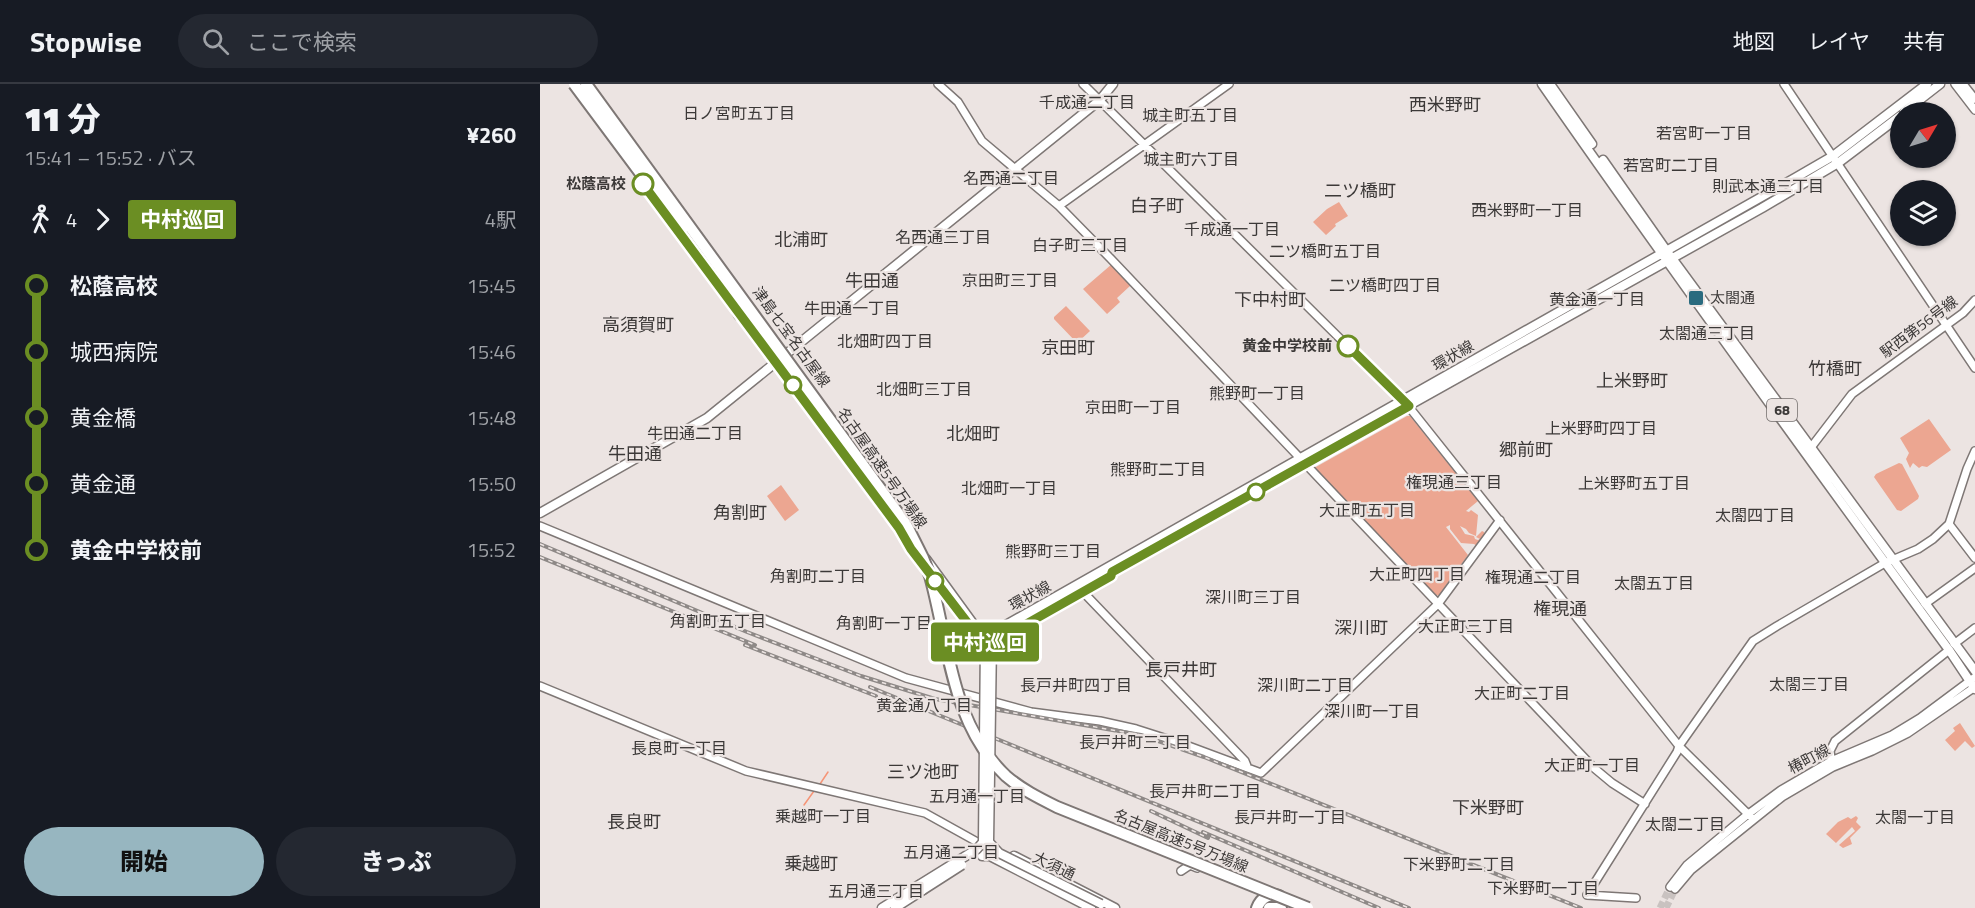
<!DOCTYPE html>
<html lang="ja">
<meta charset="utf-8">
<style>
body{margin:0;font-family:"Titillium Web","Noto Sans JP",sans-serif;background:#242831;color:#f1f3f6;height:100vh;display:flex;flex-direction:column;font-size:22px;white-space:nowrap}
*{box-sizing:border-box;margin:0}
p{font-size:20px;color:#9ea1a6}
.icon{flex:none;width:33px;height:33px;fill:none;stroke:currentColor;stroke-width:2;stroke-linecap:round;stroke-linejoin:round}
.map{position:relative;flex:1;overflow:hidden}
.panel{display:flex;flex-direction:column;background:#171b24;width:540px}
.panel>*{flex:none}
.badge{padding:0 12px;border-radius:4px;font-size:21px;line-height:39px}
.needle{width:39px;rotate:52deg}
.fabs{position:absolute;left:1350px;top:18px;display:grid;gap:12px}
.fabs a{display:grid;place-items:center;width:66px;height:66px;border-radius:50%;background:#171b24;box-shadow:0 2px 4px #0004;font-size:30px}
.map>.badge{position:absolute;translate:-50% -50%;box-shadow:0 0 0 3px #fff}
.legs{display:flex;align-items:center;gap:9px;height:66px;padding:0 24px;font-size:20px}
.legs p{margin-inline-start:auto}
.headline{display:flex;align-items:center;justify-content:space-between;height:102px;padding:0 24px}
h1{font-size:33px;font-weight:800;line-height:45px}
.primary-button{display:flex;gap:12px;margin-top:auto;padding:12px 24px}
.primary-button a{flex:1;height:69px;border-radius:36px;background:#97b6c0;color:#111;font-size:24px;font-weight:800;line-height:69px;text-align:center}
.primary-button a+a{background:#242831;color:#f1f3f6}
ul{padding:0 24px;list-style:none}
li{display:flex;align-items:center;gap:21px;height:66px;font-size:22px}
li i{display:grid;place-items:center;width:9px;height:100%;margin:0 8px;background:currentColor}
li i::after{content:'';width:15px;height:15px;margin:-8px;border:4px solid;border-radius:50%;background:#171b24}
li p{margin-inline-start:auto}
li:first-child i{background:linear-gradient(#0000 50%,currentColor 0)}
li:last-child i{background:linear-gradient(currentColor 50%,#0000 0)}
header{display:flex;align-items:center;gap:36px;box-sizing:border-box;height:84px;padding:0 30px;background:#171b24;border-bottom:2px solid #363941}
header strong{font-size:28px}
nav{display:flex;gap:33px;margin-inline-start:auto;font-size:21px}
.search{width:420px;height:54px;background:#242831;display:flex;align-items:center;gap:15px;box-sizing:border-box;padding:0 21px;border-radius:33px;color:#9ea1a6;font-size:22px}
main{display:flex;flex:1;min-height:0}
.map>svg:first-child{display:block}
.green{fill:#eca691}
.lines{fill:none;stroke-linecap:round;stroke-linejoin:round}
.stream{stroke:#f69476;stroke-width:1.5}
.minor-tunnel{stroke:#c9c2c0;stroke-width:7;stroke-dasharray:7 3.5;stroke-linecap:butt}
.minor-casing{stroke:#7e7775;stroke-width:10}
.major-casing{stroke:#7e7775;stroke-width:11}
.highway-casing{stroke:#7e7775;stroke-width:14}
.minor{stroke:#fff;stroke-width:7}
.major{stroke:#fff;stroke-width:8}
.highway{stroke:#fff;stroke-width:10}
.rail-casing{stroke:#8e8987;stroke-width:4}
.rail{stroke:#ece4e2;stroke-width:1.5;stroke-dasharray:4.5;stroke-linecap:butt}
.major-bridge-casing{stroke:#7e7775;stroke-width:11;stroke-linecap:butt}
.highway-bridge-casing{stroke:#7e7775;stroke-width:14;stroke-linecap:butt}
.major-bridge{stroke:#fff;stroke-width:8}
.highway-bridge{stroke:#fff;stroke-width:10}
.line-1-casing{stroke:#fff;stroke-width:14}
.line-1{stroke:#6b8e23;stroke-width:9}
.stop-1-dot{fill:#fff;stroke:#6b8e23;stroke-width:3}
.poi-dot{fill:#2a6b7f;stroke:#ece4e2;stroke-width:2}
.labels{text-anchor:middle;stroke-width:4.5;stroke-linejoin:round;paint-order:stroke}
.shield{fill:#ece4e2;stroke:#716c6b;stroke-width:1.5}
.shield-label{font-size:14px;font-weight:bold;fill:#3c3938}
.stop-label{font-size:15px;font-weight:bold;fill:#3c3938;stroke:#ece4e2;text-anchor:end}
.poi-label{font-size:15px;fill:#3c3938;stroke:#ece4e2;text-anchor:start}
.street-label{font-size:15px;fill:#3c3938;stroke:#ece4e2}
.neighbourhood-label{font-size:16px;fill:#3c3938;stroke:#ece4e2}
.quarter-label{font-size:18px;fill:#3c3938;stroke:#ece4e2}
</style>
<header>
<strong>Stopwise</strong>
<div class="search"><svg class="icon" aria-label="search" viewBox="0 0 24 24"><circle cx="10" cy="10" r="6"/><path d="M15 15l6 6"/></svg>ここで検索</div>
<nav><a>地図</a><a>レイヤ</a><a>共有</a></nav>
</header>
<main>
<section class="panel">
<div class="headline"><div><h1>11 分</h1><p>15:41 – 15:52 · バス</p></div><b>¥260</b></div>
<div class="legs"><svg class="icon" aria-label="walk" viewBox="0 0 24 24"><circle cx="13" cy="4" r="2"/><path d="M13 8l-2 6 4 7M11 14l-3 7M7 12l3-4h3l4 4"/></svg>4<svg class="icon" aria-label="forward" viewBox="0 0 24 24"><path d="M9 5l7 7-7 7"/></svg><b class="badge" style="background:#6b8e23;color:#fff">中村巡回</b><p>4駅</p></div>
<ul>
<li><i style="color:#6b8e23"></i><b>松蔭高校</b><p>15:45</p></li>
<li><i style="color:#6b8e23"></i><span>城西病院</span><p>15:46</p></li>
<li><i style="color:#6b8e23"></i><span>黄金橋</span><p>15:48</p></li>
<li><i style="color:#6b8e23"></i><span>黄金通</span><p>15:50</p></li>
<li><i style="color:#6b8e23"></i><b>黄金中学校前</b><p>15:52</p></li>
</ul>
<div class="primary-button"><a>開始</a><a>きっぷ</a></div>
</section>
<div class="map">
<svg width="1435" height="824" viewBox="0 0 1435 824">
<rect width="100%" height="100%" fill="#ece4e2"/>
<!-- green -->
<path class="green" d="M799 118 808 132 795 140 796 142 786 151 773 138 787 125Z
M572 180 590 200V202L577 214 580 218 567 230 543 205Z
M526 222 550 247 537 259 514 235V233Z
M867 332H870L938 417 926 427 929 428 931 426 938 431 936 452 929 449 926 445 920 442 925 450 934 452 935 455 938 456 940 455 936 453 942 447 944 448 945 452 940 455 937 462 934 460 921 459 910 445V441L906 443 928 471 899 511 894 512 774 384Z
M1389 335 1411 366 1387 383 1382 382 1379 384 1373 379 1370 384 1366 375 1369 369 1360 354Z
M1359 379 1362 380 1379 412 1378 415 1361 427 1357 426 1334 393 1336 390Z
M241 401 259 426 245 437 227 412Z
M1420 639 1435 662 1432 664 1425 657 1415 667 1405 656 1415 647 1413 644Z
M1316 732 1318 734 1316 738 1321 743 1310 754 1312 760 1303 764 1299 761 1315 747 1312 743 1296 759 1286 750 1298 738 1308 733 1311 735Z"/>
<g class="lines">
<!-- stream -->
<path class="stream" d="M280 700 288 688
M264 721 274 707"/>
<!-- minor-tunnel -->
<path class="minor-tunnel" d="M1120 824 1130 803
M1126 824 1135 805"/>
<!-- minor casing -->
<g class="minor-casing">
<path id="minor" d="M398 0 418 18 442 57 519 122 571 175 1054 684 1072 699 1105 720
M543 0 869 323 1139 662 1213 735
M1244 0 1435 284
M1415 0 1435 26
M1423 0 1435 15
M519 122 689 0
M1269 366 1312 310 1423 229 1435 216
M1409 440 1435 474
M0 442 366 594 491 628 560 637 596 645 643 660 721 689 898 520 960 436
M544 509 705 677 707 682
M1385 520 1435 484
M1414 560 1435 544
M0 602 206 687 385 729 439 759
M1292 681 1290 667 1295 657 1409 566
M641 787 650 781 657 784
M1130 803 1147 781 1207 731 1241 706 1291 677 1352 651 1380 634 1435 593
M1135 805 1151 786 1242 713 1293 683 1332 667 1368 649 1435 603
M1047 811 1137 668 1139 662 1213 557 1237 542 1345 479 1378 465 1393 455 1409 440 1427 385 1435 367
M1047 811 1096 814"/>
</g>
<!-- major casing -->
<g class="major-casing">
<path id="major" d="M1002 0C1135 191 1272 379 1409 566L1435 605
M1010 0 1052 60
M1364 28 1400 0
M1063 76 1126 166 1435 587
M133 141 184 210
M198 227 348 431 369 453
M0 429 167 334 560 16 573 0
M386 475 445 556 457 546 1255 94 1293 72 1387 0
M530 511 1222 124 1298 79 1360 32
M449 551 452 557 497 529
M440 758 438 765 442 772H450L551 824
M474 772 575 824
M342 824 379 801
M355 824 383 806"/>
</g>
<!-- highway casing -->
<g class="highway-casing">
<path id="highway" d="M173 181 200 231
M717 824C721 814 729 809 739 812
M729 824H741"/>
</g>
<!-- minor -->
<use href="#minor" class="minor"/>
<!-- major -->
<use href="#major" class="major"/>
<!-- highway -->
<use href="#highway" class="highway"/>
<!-- rail casing -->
<g class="rail-casing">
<path id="rail" d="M0 460 207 548 321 592 395 615 601 651 664 673 1041 824
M0 473 215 561
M205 561 336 612
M330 603 869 824
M611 727 668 754
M663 748 839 824"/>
</g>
<!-- rail -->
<use href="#rail" class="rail"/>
<!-- major-bridge casing -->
<g class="major-bridge-casing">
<path id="major-bridge" d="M452 557 449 758 459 769 561 820
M379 801 437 765 443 758 445 556
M383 806 422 781"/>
</g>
<!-- highway-bridge casing -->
<g class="highway-bridge-casing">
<path id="highway-bridge" d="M34 0 142 145
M46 0 366 440 383 474 390 492C409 561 411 640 466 692 481 705 499 714 517 723L768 824"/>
</g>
<!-- major-bridge -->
<use href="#major-bridge" class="major-bridge"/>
<!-- highway-bridge -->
<use href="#highway-bridge" class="highway-bridge"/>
</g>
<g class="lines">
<!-- line-1 casing -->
<g class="line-1-casing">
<path id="line-1" d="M103 100 359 444 371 465 440 555 449 559 458 556 571 492 572 488 869 322 808 262"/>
</g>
<!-- line-1 -->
<use href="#line-1" class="line-1"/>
</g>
<!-- markers -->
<g class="stop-1-dot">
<circle cx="103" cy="100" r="10"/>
<circle cx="808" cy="262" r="10"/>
<circle cx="253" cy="301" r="8"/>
<circle cx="716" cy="408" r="8"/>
<circle cx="395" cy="497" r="8"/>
</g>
<rect class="poi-dot" x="1148" y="206" width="16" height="16" rx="3"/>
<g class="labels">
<!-- shield labels -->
<rect class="shield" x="1227" y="315" width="30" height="22" rx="4.5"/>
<g class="shield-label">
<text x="1242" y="331">68</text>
</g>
<!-- stop labels -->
<g class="stop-label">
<text x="86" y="105">松蔭高校</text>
<text x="792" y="267">黄金中学校前</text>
</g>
<!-- poi labels -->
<g class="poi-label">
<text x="1170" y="219">太閤通</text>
</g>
<!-- street labels -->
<g class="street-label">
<text transform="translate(1379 243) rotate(-37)" y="5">駅西第56号線</text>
<text transform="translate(251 253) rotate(54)" y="5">津島七宝名古屋線</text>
<text transform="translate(913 272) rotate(-30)" y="5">環状線</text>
<text transform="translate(342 384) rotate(55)" y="5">名古屋高速5号万場線</text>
<text transform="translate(490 512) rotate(-29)" y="5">環状線</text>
<text transform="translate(1269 675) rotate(-28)" y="5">椿町線</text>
<text transform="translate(641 757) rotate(22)" y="5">名古屋高速5号万場線</text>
<text transform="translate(514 782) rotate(26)" y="5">大須通</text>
</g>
<!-- neighbourhood labels -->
<g class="neighbourhood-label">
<text x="547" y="24">千成通二丁目</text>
<text x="199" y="35">日ノ宮町五丁目</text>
<text x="650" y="37">城主町五丁目</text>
<text x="1164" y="55">若宮町一丁目</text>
<text x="651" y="81">城主町六丁目</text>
<text x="1131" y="87">若宮町二丁目</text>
<text x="471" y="100">名西通二丁目</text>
<text x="1228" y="108">則武本通三丁目</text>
<text x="987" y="132">西米野町一丁目</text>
<text x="692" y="151">千成通一丁目</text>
<text x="403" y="159">名西通三丁目</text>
<text x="540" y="167">白子町三丁目</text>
<text x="785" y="173">二ツ橋町五丁目</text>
<text x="470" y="202">京田町三丁目</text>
<text x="845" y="207">二ツ橋町四丁目</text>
<text x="1057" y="221">黄金通一丁目</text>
<text x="312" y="230">牛田通一丁目</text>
<text x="1167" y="255">太閤通三丁目</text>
<text x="345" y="263">北畑町四丁目</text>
<text x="384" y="311">北畑町三丁目</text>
<text x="717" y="315">熊野町一丁目</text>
<text x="593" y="329">京田町一丁目</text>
<text x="1061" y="350">上米野町四丁目</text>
<text x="155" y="355">牛田通二丁目</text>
<text x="618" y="391">熊野町二丁目</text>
<text x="914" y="404">権現通三丁目</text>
<text x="1094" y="405">上米野町五丁目</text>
<text x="469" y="410">北畑町一丁目</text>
<text x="827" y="432">大正町五丁目</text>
<text x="1215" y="437">太閤四丁目</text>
<text x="513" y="473">熊野町三丁目</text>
<text x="877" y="496">大正町四丁目</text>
<text x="278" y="498">角割町二丁目</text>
<text x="993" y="499">権現通二丁目</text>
<text x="1114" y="505">太閤五丁目</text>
<text x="713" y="519">深川町三丁目</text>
<text x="178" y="543">角割町五丁目</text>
<text x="344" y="545">角割町一丁目</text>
<text x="926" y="548">大正町三丁目</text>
<text x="1269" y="606">太閤三丁目</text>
<text x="536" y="607">長戸井町四丁目</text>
<text x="765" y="607">深川町二丁目</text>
<text x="982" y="615">大正町二丁目</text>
<text x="384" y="627">黄金通八丁目</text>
<text x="832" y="633">深川町一丁目</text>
<text x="595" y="664">長戸井町三丁目</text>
<text x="139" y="670">長良町一丁目</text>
<text x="1052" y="687">大正町一丁目</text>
<text x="665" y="713">長戸井町二丁目</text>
<text x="437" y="718">五月通一丁目</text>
<text x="283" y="738">乗越町一丁目</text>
<text x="750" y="739">長戸井町一丁目</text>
<text x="1375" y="739">太閤一丁目</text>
<text x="1145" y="746">太閤二丁目</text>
<text x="411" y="774">五月通二丁目</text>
<text x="919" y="786">下米野町二丁目</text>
<text x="1003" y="810">下米野町一丁目</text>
<text x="336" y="813">五月通三丁目</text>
</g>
<!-- quarter labels -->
<g class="quarter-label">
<text x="905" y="27">西米野町</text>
<text x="820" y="113">二ツ橋町</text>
<text x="617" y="128">白子町</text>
<text x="261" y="162">北浦町</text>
<text x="332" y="203">牛田通</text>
<text x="730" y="222">下中村町</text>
<text x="98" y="247">高須賀町</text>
<text x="528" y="270">京田町</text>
<text x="1295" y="291">竹橋町</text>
<text x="1092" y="303">上米野町</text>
<text x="433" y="356">北畑町</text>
<text x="986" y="372">郷前町</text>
<text x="95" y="376">牛田通</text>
<text x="200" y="435">角割町</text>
<text x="1020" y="531">権現通</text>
<text x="821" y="550">深川町</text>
<text x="641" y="592">長戸井町</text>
<text x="383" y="694">三ツ池町</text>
<text x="948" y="730">下米野町</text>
<text x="94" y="744">長良町</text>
<text x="271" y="786">乗越町</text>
</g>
</g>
</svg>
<div class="fabs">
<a><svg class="needle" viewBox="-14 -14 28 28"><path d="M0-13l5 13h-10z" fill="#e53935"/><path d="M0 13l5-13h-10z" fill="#9ea1a6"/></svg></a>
<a><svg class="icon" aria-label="layers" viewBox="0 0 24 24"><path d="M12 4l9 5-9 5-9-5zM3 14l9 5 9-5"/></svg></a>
</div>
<b class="badge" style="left:445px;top:558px;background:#6b8e23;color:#fff">中村巡回</b>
</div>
</main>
